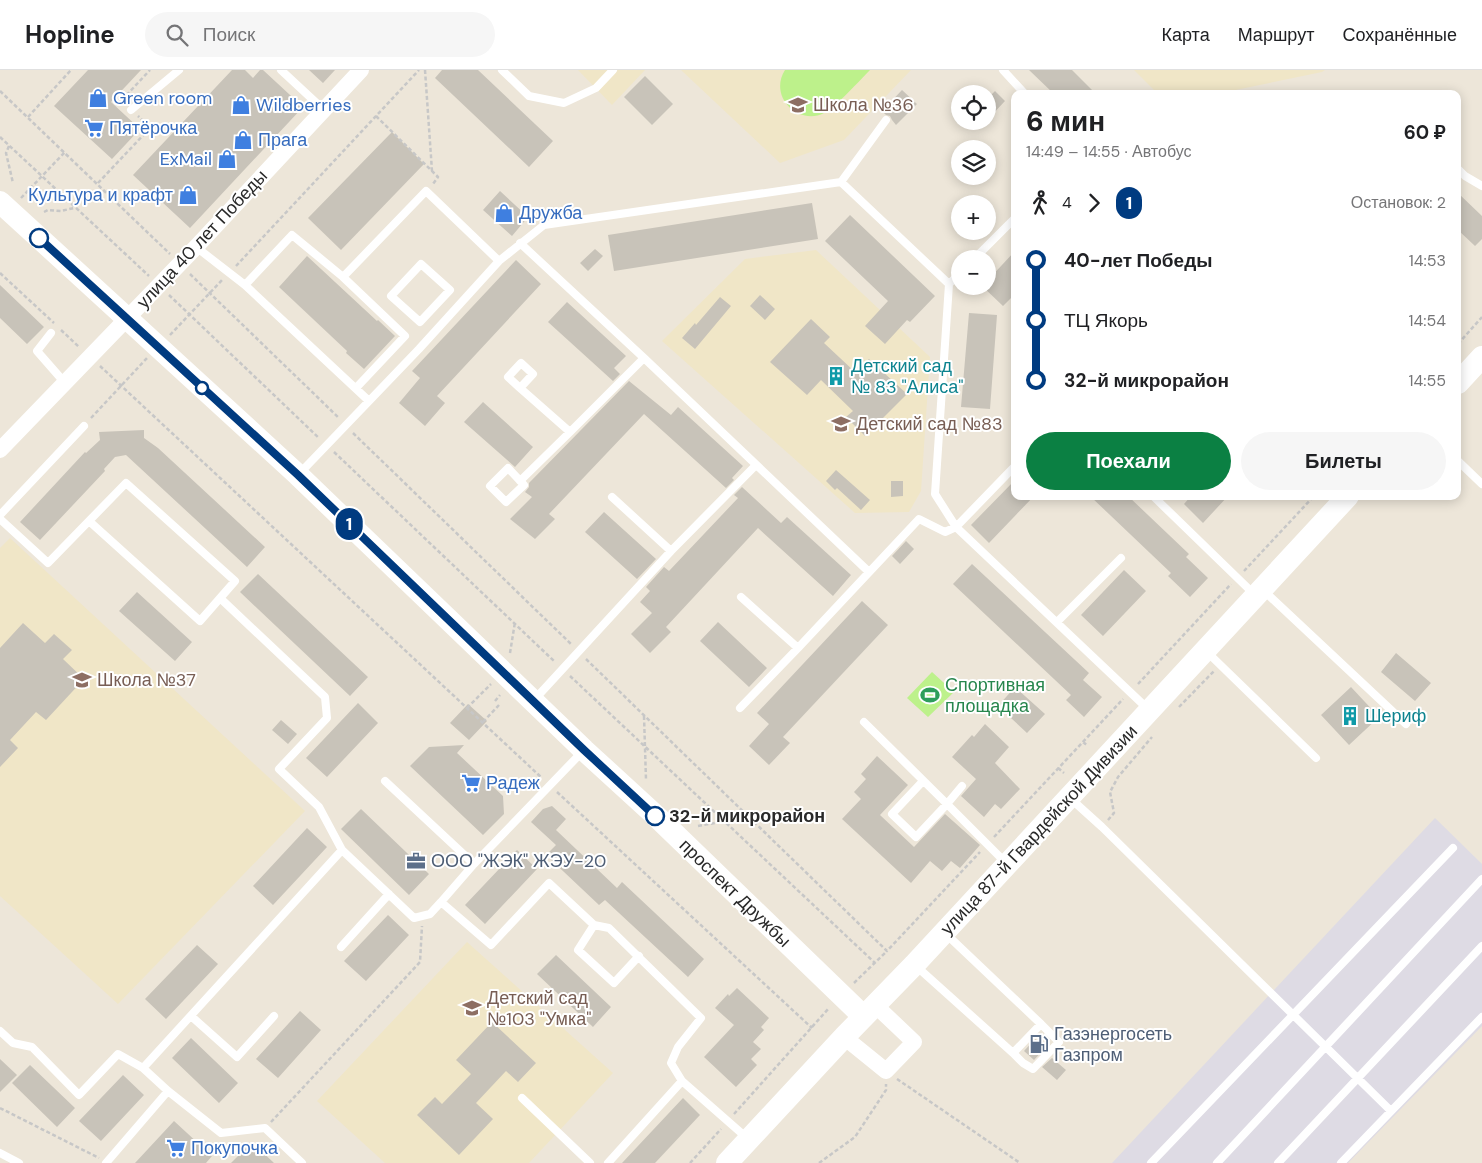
<!DOCTYPE html>
<html lang="ru">
<meta charset="utf-8">
<style>
body{margin:0;font-family:"DM Sans",sans-serif;background:#f6f6f6;color:#202124;height:100vh;display:flex;flex-direction:column;font-size:19px;white-space:nowrap}
*{box-sizing:border-box;margin:0}
p{font-size:16px;color:#757577}
.icon{flex:none;width:28px;height:28px;fill:none;stroke:currentColor;stroke-width:2;stroke-linecap:round;stroke-linejoin:round}
.map{position:relative;flex:1;overflow:hidden}
.side{position:absolute;left:1011px;top:20px;width:450px;height:410px;display:flex;flex-direction:column;background:#fff;border-radius:10px;box-shadow:0 2px 12px #0003}
.side>*{flex:none}
.badge{padding:0 10px;border-radius:16px;font-size:18px;line-height:32px}
.buttons{position:absolute;left:951px;top:15px;display:grid;gap:10px}
.buttons a{display:grid;place-items:center;width:45px;height:45px;border-radius:50%;background:#fff;box-shadow:0 2px 12px #0003;font-size:25px}
.map>.badge{position:absolute;translate:-50% -50%;box-shadow:0 0 0 2px #fff}
.legs{display:flex;align-items:center;gap:8px;height:55px;padding:0 15px;font-size:16px}
.legs p{margin-inline-start:auto}
.headline{display:flex;align-items:center;justify-content:space-between;height:85px;padding:0 15px}
h1{font-size:28px;font-weight:800;line-height:38px}
.button{display:flex;gap:10px;margin-top:auto;padding:10px 15px}
.button a{flex:1;height:58px;border-radius:30px;background:#0b8043;color:#fff;font-size:20px;font-weight:800;line-height:58px;text-align:center}
.button a+a{background:#f6f6f6;color:#202124}
ul{padding:0 15px;list-style:none}
li{display:flex;align-items:center;gap:18px;height:60px;font-size:19px}
li i{display:grid;place-items:center;width:8px;height:100%;margin:0 6px;background:currentColor}
li i::after{content:'';width:12px;height:12px;margin:-6px;border:4px solid;border-radius:50%;background:#fff}
li p{margin-inline-start:auto}
li:first-child i{background:linear-gradient(#0000 50%,currentColor 0)}
li:last-child i{background:linear-gradient(currentColor 50%,#0000 0)}
header{display:flex;align-items:center;gap:30px;box-sizing:border-box;height:70px;padding:0 25px;background:#fff;border-bottom:1px solid #e0e0e0}
header strong{font-size:24px}
nav{display:flex;gap:28px;margin-inline-start:auto;font-size:18px}
.search{width:350px;height:45px;background:#f6f6f6;display:flex;align-items:center;gap:12px;box-sizing:border-box;padding:0 18px;border-radius:28px;color:#757577;font-size:19px}
.map>svg:first-child{display:block}
.industrial{fill:#dedbe4}
.education{fill:#f0e6c7}
.pitch{fill:#bdf18b}
.building{fill:#c8c3b9}
.lines{fill:none;stroke-linecap:round;stroke-linejoin:round}
.path{stroke:#c7c7c7;stroke-width:2.5;stroke-dasharray:4 2.5;stroke-linecap:butt}
.lane{stroke:#fff;stroke-width:8}
.street{stroke:#fff;stroke-width:16}
.secondary{stroke:#fff;stroke-width:22}
.line-1-casing{stroke:#fff;stroke-width:11}
.line-1{stroke:#003b80;stroke-width:8}
.stop-1-dot{fill:#fff;stroke:#003b80;stroke-width:2.5}
.labels{text-anchor:middle;stroke-width:4;stroke-linejoin:round;paint-order:stroke}
.shop-label{font-size:18px;fill:#366cbe;stroke:#fff;text-anchor:start}
.education-label{font-size:18px;fill:#785e54;stroke:#fff;text-anchor:start}
.street-label{font-size:18px;fill:#292929;stroke:#fff}
.culture-label{font-size:18px;fill:#0d838f;stroke:#fff;text-anchor:start}
.leisure-label{font-size:18px;fill:#27864d;stroke:#fff;text-anchor:start}
.stop-label{font-size:18px;font-weight:bold;fill:#292929;stroke:#fff;text-anchor:start}
.service-label{font-size:18px;fill:#4e5e75;stroke:#fff;text-anchor:start}
</style>
<header>
<strong>Hopline</strong>
<div class="search"><svg class="icon" aria-label="search" viewBox="0 0 24 24"><circle cx="10" cy="10" r="6"/><path d="M15 15l6 6"/></svg>Поиск</div>
<nav><a>Карта</a><a>Маршрут</a><a>Сохранённые</a></nav>
</header>
<div class="map">
<svg width="1482" height="1093" viewBox="0 0 1482 1093">
<rect width="100%" height="100%" fill="#ede6d9"/>
<!-- industrial -->
<path class="industrial" d="M1435 748 1482 794V956L1348 1093H1112Z"/>
<!-- education -->
<path class="education" d="M578 0H645L612 35Z
M681 0H911L844 70 780 93Z
M1134 0H1325L1322 2 1216 24H1158Z
M816 180 930 287 921 421 909 442 855 443 662 271 745 189Z
M10 468 305 741 118 934 0 826V478Z
M467 872 613 1003 529 1093H385L317 1031Z"/>
<!-- pitch -->
<path class="pitch" d="M785 0H870C859 11 837 36 824 43 799 56 768 27 785 0Z
M932 602 954 622 928 647 907 628Z"/>
<!-- building -->
<path class="building" d="M88 0H141L111 32 140 59 112 89 54 36Z
M232 0H245L253 8 260 0H263L303 37 190 158 133 105Z
M309 0H335L323 13Z
M442 0H478L553 71 529 97 435 8Z
M1029 0H1072L1096 24H1054Z
M645 6 673 34 652 55 624 27Z
M902 20 917 34 896 55 892 50 890 46 886 45 882 41Z
M995 21 1005 31 988 49V28Z
M392 62 424 94 341 180 308 148Z
M500 121 528 147 512 166 483 140Z
M1458 123 1482 146V169L1475 176 1458 160Z
M812 133 818 169 614 201 608 165Z
M850 145 935 226 910 252 907 250 885 274 865 256 888 231 825 171Z
M595 179 603 186 588 201 580 193Z
M1015 181V224L1003 236 982 216H988V210Z
M307 186 377 251 378 250 395 266 364 299 346 283 347 281 279 217Z
M516 190 541 214 437 326 445 333 425 356 399 333 420 308 412 301Z
M0 215 44 257 27 274 0 248Z
M760 225 775 239 765 250 750 236Z
M720 227 731 236 695 279 682 268 695 253 696 255Z
M567 232 626 286 614 298 620 304 613 311 548 252Z
M969 243 997 245 990 339 961 337Z
M811 249 830 267 824 273 855 302 869 289 907 324 865 366 846 347 853 341 821 310 807 325 770 292Z
M629 311 671 345 678 337 743 396 732 408 734 410 726 418 644 344 549 444 555 449 535 469 510 449 532 427 525 422 529 417V413Z
M483 332 533 377 515 397 464 352Z
M144 360V368L158 378 265 477 247 497 126 385 115 387 104 399 105 401 40 470 20 452 85 382 86 383 100 370 99 362Z
M836 400 870 430 861 440 837 418 835 420 826 411Z
M1015 410V426H1034L989 473 971 455Z
M891 411H903V426L891 427Z
M742 417 781 453 787 447 851 505 833 526 758 458 666 557 671 562 650 583 631 564 652 543 640 532 650 521 646 517 664 497 669 501 738 428 734 425Z
M1090 426H1128L1189 484 1186 487 1208 508 1190 527 1168 506 1171 503Z
M1191 426H1228L1203 453 1184 434Z
M604 442 656 489 637 509 585 462Z
M906 471 914 479 900 494 892 486Z
M972 494 1089 603 1083 610 1102 627 1084 647 1066 630 1071 625 953 514Z
M1124 500 1146 521 1103 566 1081 545Z
M258 504 368 607 350 626 240 522Z
M137 522 192 572 175 591 119 541Z
M862 531 888 555 783 667 790 673 769 695 749 676 769 654 757 643Z
M718 552 767 598 749 617 700 571Z
M23 553 45 573 54 564 72 580 63 589 84 609 46 650 36 642 10 670 18 678 0 697V578Z
M1396 583 1431 613 1415 631 1381 602Z
M1015 617 1045 644 1027 663 998 636Z
M1351 617 1379 647 1349 675 1321 645Z
M358 633 378 653 327 707 306 688Z
M468 634 487 651 469 670 450 653Z
M281 650 297 664 288 674 272 660Z
M985 654 1009 677 995 693 1020 719 1001 739 995 734 984 747 961 726 976 709 952 687 972 665 974 667Z
M464 675 457 683 503 726 504 744 483 765 410 696 429 677Z
M877 686 908 715 880 745 914 777 945 744 980 775 960 798 951 791 942 801 930 791 911 813 842 749 861 729 854 722 866 709 861 704Z
M552 736 566 749 556 760 617 818 622 812 704 889 688 907 605 830 599 835 546 785 556 775 531 752 543 739Z
M361 739 429 804 409 825 341 759Z
M307 758 327 777 273 835 253 816Z
M517 780 537 799 485 854 465 835Z
M388 845 409 865 366 911 344 891Z
M197 875 218 894 166 949 145 929Z
M556 885 611 937 593 957 537 904Z
M737 918 769 948 761 957 764 960 753 972 761 979 751 989 757 995 736 1017 704 987 734 955 715 938 728 924 729 926Z
M300 941 321 960 278 1008 256 989Z
M492 952 536 993 518 1012 506 1001 476 1033 493 1049 459 1085 417 1045 435 1027 442 1034 471 1004 456 990Z
M191 968 238 1013 219 1033 172 988Z
M1035 969 1045 978 1034 990 1024 981Z
M1052 988 1066 1000 1057 1010 1042 997Z
M0 989 17 1005 0 1022Z
M30 995 75 1038 57 1057 12 1013Z
M123 1005 144 1025 101 1071 79 1051Z
M683 1028 700 1045 655 1093H622Z
M174 1051 212 1086 206 1093H135Z
M252 1072 274 1093H231Z"/>
<g class="lines">
<!-- path -->
<path class="path" d="M425 0 432 101
M0 21 170 184
M125 34 121 31 150 0
M376 46 438 107 433 114
M28 47 71 0
M0 67 149 206
M9 76 6 83 13 113
M98 113 150 58 138 46
M21 128 65 82
M44 142 48 140 61 141 74 138
M236 196 419 0
M0 203 54 253
M190 204 339 348
M169 225 319 368
M61 260 79 277
M170 265 223 209
M1458 274 1482 247
M100 296 542 708
M91 348 147 288
M353 363 572 575
M334 382 555 592
M1244 501 1314 426
M510 583 515 552
M586 589 887 881 980 782
M570 606 875 893
M1138 614 1231 514
M495 631 500 625
M1179 637 1214 601
M467 638 491 614
M644 646 646 710
M483 652 499 635
M1083 672 1088 676
M1058 698 1064 703
M557 722 812 958
M1108 750 1114 743 1110 722 1118 707 1152 667
M698 756 748 747
M994 767 1123 629
M854 913 887 881
M897 1009 1020 1093
M0 1038 99 1088
M734 1044 829 938
M271 1052 420 892 422 856
M690 1093 721 1059
M819 1093 855 1067 886 1020V1014"/>
<!-- lane -->
<path class="lane" d="M281 0 324 40
M502 0 529 26 564 33 596 18 613 0
M1003 0 1025 24
M131 40 179 0
M1458 99 1465 106 1482 116
M841 112 886 50
M520 173 644 288 869 502
M196 177 245 215 369 331
M974 189 1015 148
M421 194 450 220 420 252 391 226Z
M343 207 426 121 499 191
M949 214 960 203
M245 215 292 165 343 207 405 266 356 318
M51 263 37 281 65 313
M521 293 533 304 520 318 508 307Z
M520 318 570 362 644 288
M1458 391 1482 414
M508 398 524 415 506 432 490 416Z
M299 404 419 279 499 191 544 155 841 112 949 214 935 424 956 457 1149 640
M520 411 570 362
M1153 426 1254 524
M612 427 671 481 756 395
M0 445 84 356
M0 449 48 493 126 413 235 511 200 551 89 451
M1263 520 1406 654
M741 527 798 578 919 449 945 462 956 457 1015 396
M220 528 325 627 327 648 279 699 319 737 342 780 414 848 430 844 441 832
M1057 552 1121 488
M1206 581 1316 688
M535 629 671 481
M740 638 798 578
M864 652 947 734 916 767 892 744 923 711
M582 682 474 794 441 832 491 875 549 813 594 855 609 858 701 948 678 977 671 993 682 1011 747 1068
M385 711 474 794
M962 716 947 734 1006 793
M1071 729 1102 757 1391 1041
M594 855 578 880 614 913 639 886
M341 877 389 824
M916 896 1013 983 1041 954 945 863
M191 946 237 987 274 946
M0 961 13 973 32 977 79 1025 118 984 143 998 168 1021 221 1063 265 1058 302 1093
M1013 983 1023 993 1033 999 1059 972 1041 954
M143 998 342 780
M522 1028 590 1093
M0 1083 19 1093
M106 1093 168 1021
M608 1093 682 1011
M1151 1093 1453 778
M1217 1093 1482 809
M1278 1093 1482 876
M1341 1093 1482 947"/>
<!-- street -->
<path class="street" d="M0 380 196 177 361 0
M844 967 886 1001 914 972 875 935"/>
<!-- secondary -->
<path class="secondary" d="M0 132 298 405 584 680 655 745 863 946
M1458 313 1482 287
M727 1093 844 967 914 895 1348 426"/>
</g>
<g class="lines">
<!-- line-1 casing -->
<g class="line-1-casing">
<path id="line-1" d="M39 168 298 405 584 680 655 746"/>
</g>
<!-- line-1 -->
<use href="#line-1" class="line-1"/>
</g>
<!-- icons -->
<defs>
<g id="shop-bare" transform="scale(1.5)"><path d="M-5-2.5h2.3a2.7 3.5 0 0 1 5.4 0H5L5.5 6h-11ZM-1.5-2.5h3a1.5 2.3 0 0 0-3 0Z" fill="#3f7fe0" stroke="#fff" stroke-width="2.5" paint-order="stroke"/></g>
<g id="school-bare" transform="scale(1.5)"><path d="M0-5L7-2L0 1L-7-2ZM-4 1L0 2.5L4 1V4Q0 6-4 4Z" fill="#8d6e63" stroke="#fff" stroke-width="2.5" paint-order="stroke"/></g>
<g id="supermarket-bare" transform="scale(1.5)"><path d="M-6-5.5h2.5l.6 2H6L4.5 2H-2.5L-4.4-4H-6ZM-1.5 3.2a1.3 1.3 0 1 0 .1 0ZM3 3.2a1.3 1.3 0 1 0 .1 0Z" fill="#3f7fe0" stroke="#fff" stroke-width="2.5" paint-order="stroke"/></g>
<g id="building-bare" transform="scale(1.5)"><path d="M-4-6H4V6H1V3H-1V6H-4ZM-2.5-4.3h1.7v1.8h-1.7ZM.8-4.3h1.7v1.8H.8ZM-2.5-1h1.7V.8h-1.7ZM.8-1h1.7V.8H.8Z" fill="#0f9aa8" stroke="#fff" stroke-width="2.5" paint-order="stroke"/></g>
<g id="stadium-bare" transform="scale(1.5)"><path d="M0-5a6.5 5 0 1 0 0 10a6.5 5 0 1 0 0-10ZM-3.5-1.8h7v3.6h-7Z" fill="#2e9e5b" stroke="#fff" stroke-width="2.5" paint-order="stroke"/></g>
<g id="office-bare" transform="scale(1.5)"><path d="M-6-3h4V-5.5h4V-3h4V5H-6ZM-1-4.5V-3h2v-1.5ZM-6 0V1H6V0Z" fill="#5c6f8a" stroke="#fff" stroke-width="2.5" paint-order="stroke"/></g>
<g id="fuel-bare" transform="scale(1.5)"><path d="M-5.5-6h7V0h2V4h1.3V-2.5L3-4.5l.8-.8L6-3V5H2.5V1h-1V6h-7ZM-4.2-4.7v3.2H.2V-4.7Z" fill="#5c6f8a" stroke="#fff" stroke-width="2.5" paint-order="stroke"/></g>
</defs>
<g fill-rule="evenodd">
<use href="#shop-bare" x="98" y="28"/>
<use href="#shop-bare" x="241" y="35"/>
<use href="#school-bare" x="798" y="35"/>
<use href="#supermarket-bare" x="94" y="58"/>
<use href="#shop-bare" x="243" y="70"/>
<use href="#shop-bare" x="227" y="89"/>
<use href="#shop-bare" x="188" y="125"/>
<use href="#shop-bare" x="504" y="143"/>
<use href="#building-bare" x="836" y="306"/>
<use href="#school-bare" x="841" y="354"/>
<use href="#school-bare" x="82" y="610"/>
<use href="#stadium-bare" x="930" y="625"/>
<use href="#building-bare" x="1350" y="646"/>
<use href="#supermarket-bare" x="471" y="713"/>
<use href="#office-bare" x="416" y="791"/>
<use href="#school-bare" x="472" y="938"/>
<use href="#fuel-bare" x="1039" y="974"/>
<use href="#supermarket-bare" x="176" y="1078"/>
</g>
<!-- markers -->
<g class="stop-1-dot">
<circle cx="39" cy="168" r="9"/>
<circle cx="202" cy="318" r="6"/>
<circle cx="655" cy="746" r="9"/>
</g>
<g class="labels">
<!-- shop labels -->
<g class="shop-label">
<text x="113" y="34">Green room</text>
<text x="256" y="41">Wildberries</text>
<text x="109" y="64">Пятёрочка</text>
<text x="258" y="76">Прага</text>
<text x="212" y="95" text-anchor="end">ExMail</text>
<text x="173" y="131" text-anchor="end">Культура и крафт</text>
<text x="519" y="149">Дружба</text>
<text x="486" y="719">Радеж</text>
<text x="191" y="1084">Покупочка</text>
</g>
<!-- education labels -->
<g class="education-label">
<text x="813" y="41">Школа №36</text>
<text x="856" y="360">Детский сад №83</text>
<text x="97" y="616">Школа №37</text>
<text x="487" y="934">Детский сад<tspan x="487" dy="21">№103 "Умка"</tspan></text>
</g>
<!-- street labels -->
<g class="street-label">
<text transform="translate(202 169) rotate(-47)" y="6">улица 40 лет Победы</text>
<text transform="translate(1039 760) rotate(-47)" y="6">улица 87-й Гвардейской Дивизии</text>
<text transform="translate(735 823) rotate(44)" y="6">проспект Дружбы</text>
</g>
<!-- culture labels -->
<g class="culture-label">
<text x="851" y="302">Детский сад<tspan x="851" dy="21">№ 83 "Алиса"</tspan></text>
<text x="1365" y="652">Шериф</text>
</g>
<!-- leisure labels -->
<g class="leisure-label">
<text x="945" y="621">Спортивная<tspan x="945" dy="21">площадка</tspan></text>
</g>
<!-- stop labels -->
<g class="stop-label">
<text x="669" y="752">32-й микрорайон</text>
</g>
<!-- service labels -->
<g class="service-label">
<text x="431" y="797">ООО "ЖЭК" ЖЭУ-20</text>
<text x="1054" y="970">Газэнергосеть<tspan x="1054" dy="21">Газпром</tspan></text>
</g>
</g>
</svg>
<div class="buttons">
<a><svg class="icon" aria-label="locate" viewBox="0 0 24 24"><circle cx="12" cy="12" r="6"/><path d="M12 2v4M12 18v4M2 12h4M18 12h4"/></svg></a>
<a><svg class="icon" aria-label="layers" viewBox="0 0 24 24"><path d="M12 4l9 5-9 5-9-5zM3 14l9 5 9-5"/></svg></a>
<a>+</a>
<a>−</a>
</div>
<b class="badge" style="left:349px;top:454px;background:#003b80;color:#fff">1</b>
<section class="side">
<div class="headline"><div><h1>6 мин</h1><p>14:49 – 14:55 · Автобус</p></div><b>60 ₽</b></div>
<div class="legs"><svg class="icon" aria-label="walk" viewBox="0 0 24 24"><circle cx="13" cy="4" r="2"/><path d="M13 8l-2 6 4 7M11 14l-3 7M7 12l3-4h3l4 4"/></svg>4<svg class="icon" aria-label="forward" viewBox="0 0 24 24"><path d="M9 5l7 7-7 7"/></svg><b class="badge" style="background:#003b80;color:#fff">1</b><p>Остановок: 2</p></div>
<ul>
<li><i style="color:#003b80"></i><b>40-лет Победы</b><p>14:53</p></li>
<li><i style="color:#003b80"></i><span>ТЦ Якорь</span><p>14:54</p></li>
<li><i style="color:#003b80"></i><b>32-й микрорайон</b><p>14:55</p></li>
</ul>
<div class="button"><a>Поехали</a><a>Билеты</a></div>
</section>
</div>
